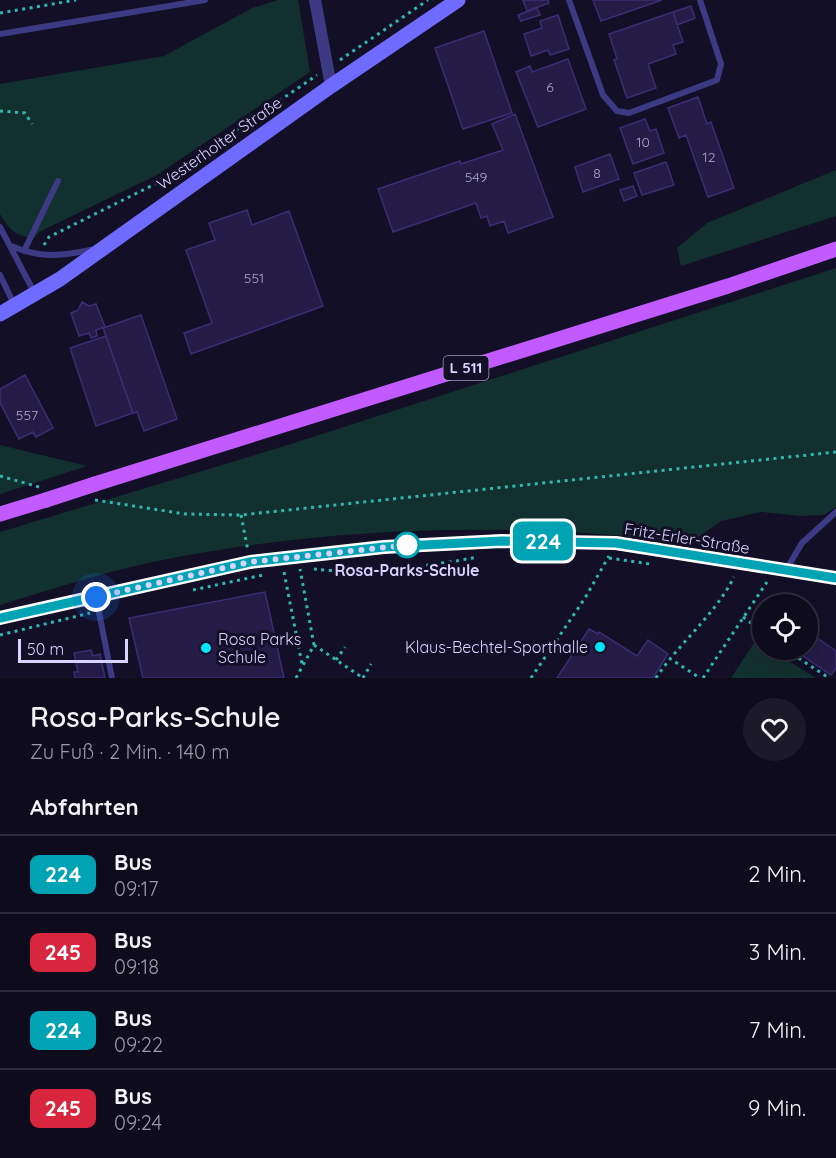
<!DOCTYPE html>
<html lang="de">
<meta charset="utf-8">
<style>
body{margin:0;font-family:Quicksand,sans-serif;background:#1c1929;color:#f1f3f6;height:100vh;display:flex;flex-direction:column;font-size:22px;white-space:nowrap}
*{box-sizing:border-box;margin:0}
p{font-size:20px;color:#9b9ba3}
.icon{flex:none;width:33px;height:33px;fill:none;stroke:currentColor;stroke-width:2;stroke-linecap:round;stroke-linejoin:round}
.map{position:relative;height:678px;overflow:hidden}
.details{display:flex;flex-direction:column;background:#0e0b1c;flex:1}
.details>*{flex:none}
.badge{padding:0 12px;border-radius:9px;font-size:21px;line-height:39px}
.buttons{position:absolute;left:752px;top:594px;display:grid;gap:12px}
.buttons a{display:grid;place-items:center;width:66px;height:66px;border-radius:50%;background:#0e0b1c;box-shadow:0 6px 24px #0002,0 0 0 2px #2e2b3b;font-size:30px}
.scale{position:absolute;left:18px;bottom:15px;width:110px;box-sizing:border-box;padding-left:6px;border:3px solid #d9d4ff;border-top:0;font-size:16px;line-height:21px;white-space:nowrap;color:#d9d4ff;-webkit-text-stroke:4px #130f26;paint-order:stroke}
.you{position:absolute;width:30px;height:30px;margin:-15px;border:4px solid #fff;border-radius:50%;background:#1a73e8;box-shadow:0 0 0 9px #1a73e833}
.map>.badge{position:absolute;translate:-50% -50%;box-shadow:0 0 0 3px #fff}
h2{padding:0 30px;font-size:22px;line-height:54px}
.round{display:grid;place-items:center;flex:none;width:63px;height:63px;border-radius:32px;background:#1c1929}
.headline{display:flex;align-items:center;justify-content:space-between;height:102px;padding:0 30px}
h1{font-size:28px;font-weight:600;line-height:45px}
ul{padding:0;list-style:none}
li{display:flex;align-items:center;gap:18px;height:78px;padding:0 30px;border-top:2px solid #2e2b3b}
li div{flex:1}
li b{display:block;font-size:22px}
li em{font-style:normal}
li .badge{min-width:66px;font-weight:700;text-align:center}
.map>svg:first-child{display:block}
.green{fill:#12302f}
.building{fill:#241b47;stroke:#3b2d73;stroke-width:1.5}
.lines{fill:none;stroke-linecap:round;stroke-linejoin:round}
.path{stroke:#2fb8b0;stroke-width:3;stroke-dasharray:3 4.5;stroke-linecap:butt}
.lane{stroke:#3d3a85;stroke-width:6}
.street{stroke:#3d3a85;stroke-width:12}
.secondary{stroke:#6f6bff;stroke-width:15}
.primary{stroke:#c25bff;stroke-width:15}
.primary-bridge{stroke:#c25bff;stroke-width:15}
.line-casing{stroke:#fff;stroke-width:14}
.line{stroke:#00a3b4;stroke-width:9}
.walk{stroke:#d9d4ff;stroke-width:6;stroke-dasharray:0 10.8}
.stop-dot{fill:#fff;stroke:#00a3b4;stroke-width:3}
.poi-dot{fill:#00e5ff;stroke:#130f26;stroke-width:2}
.labels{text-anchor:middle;stroke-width:6;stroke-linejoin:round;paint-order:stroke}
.number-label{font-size:14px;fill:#aca6d1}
.shield{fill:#130f26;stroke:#9e99be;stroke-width:1.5}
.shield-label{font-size:15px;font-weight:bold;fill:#d9d4ff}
.street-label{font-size:16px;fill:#d9d4ff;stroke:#130f26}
.stop-label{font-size:16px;font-weight:bold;fill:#d9d4ff;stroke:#130f26}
.poi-label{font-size:16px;fill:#d9d4ff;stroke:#130f26;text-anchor:start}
</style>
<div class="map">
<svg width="836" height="678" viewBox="0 0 836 678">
<rect width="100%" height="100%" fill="#130f26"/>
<!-- green -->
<path class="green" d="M278 0H298L310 72 157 175 39 232 34 238C15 236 9 230 0 214V84L164 56 252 8Z
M836 170V216L681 266 677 248 707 223Z
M836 268V507L824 515 799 516 761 512 721 521 690 543C513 521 332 526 157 561 104 572 52 589 0 605V532L288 445Z
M0 445 87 466 0 494Z
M756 640 762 644V650H771L816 678H731Z"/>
<!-- building -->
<path class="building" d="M523 0H548L549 3 527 11Z
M593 0H662L601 21Z
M691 6 695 18 677 25 673 12Z
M537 8 540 15 521 21 518 15Z
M673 12 683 42 673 45 676 54 648 64 656 88 627 98 614 60 617 59 609 34Z
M558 15 569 49 550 55 548 50 531 56 524 34 542 28 540 21Z
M484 31 512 113 463 129 435 48Z
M568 59 586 109 538 127 516 72 530 66 532 72Z
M698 97 707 124 711 122 734 188 708 197 686 135 679 138 668 108Z
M515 114 553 217 508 233 504 221 490 226 487 216 481 218 476 203 393 232 378 189 460 161 461 164 503 150 492 124Z
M645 119 650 131 656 129 664 153 633 164 620 128Z
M610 154 619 179 583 192 575 167Z
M666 162 674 185 642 195 634 173Z
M633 186 637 196 624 201 620 190Z
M247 210 252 225 289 211 323 306 191 354 184 333 212 323 186 250 215 240 209 223Z
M82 302 89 306 96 304 105 327 96 330 97 336 91 338 89 333 79 336 71 313 78 310Z
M141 315 177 419 144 431 137 412 133 413 103 328Z
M106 336 133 413 96 426 70 348Z
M25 375 53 428 36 437 33 432 19 439 0 403V389Z
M265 592 284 678H143L129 618Z
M589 629 598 634 599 632 637 656 648 640 668 654 653 678H557Z
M807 631 836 651V668L831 675 794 650H807Z
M91 650 93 656 100 654 105 678H75L74 672H78L74 653Z"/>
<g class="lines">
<!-- path -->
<path class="path" d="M0 13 76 0
M340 60 428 0
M0 111 25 113 32 124
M44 245 49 237 165 179 317 75
M0 476 39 487
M95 500 185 514 241 515 836 452
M241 515 248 551
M609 558 650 564
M314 569C357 575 434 566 477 557
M284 572 302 664
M193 590 263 575
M743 617 762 631
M0 635 90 613
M314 645 363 678
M786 650 829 678
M669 658 700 678
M336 660 345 647
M296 678 314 645 300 569
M363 678 371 664
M531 678 585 598 609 556
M656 678C679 643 715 615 734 577
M703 678 767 582"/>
<!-- lane -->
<path class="lane" d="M569 0 603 95 617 111 629 113 717 80 721 64 700 0
M0 34 205 0
M0 227 35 294
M11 246C42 259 63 256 95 249
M24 251 58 181
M0 275 14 304
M786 570 802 543 836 512
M96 597 112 678"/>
<!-- street -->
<path class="street" d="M315 0 331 86
M0 618 250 562 384 547 502 541 616 544 836 578"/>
<!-- secondary -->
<path class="secondary" d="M0 314 60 279 331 86 458 0"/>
<!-- primary -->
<path class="primary" d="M95 484 728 286 836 249
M0 514 46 500"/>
<!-- primary-bridge -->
<path class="primary-bridge" d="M46 500 95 484"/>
</g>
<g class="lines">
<!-- line casing -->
<g class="line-casing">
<path id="line" d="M0 618 250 562 384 547 502 541 616 543 836 578"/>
</g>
<!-- line -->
<use href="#line" class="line"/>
<!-- walk -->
<path class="walk" d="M96 597 250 562 407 545"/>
</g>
<!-- markers -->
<circle class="stop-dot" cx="407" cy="545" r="12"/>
<g class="poi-dot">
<circle cx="600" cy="647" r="6"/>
<circle cx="206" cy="648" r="6"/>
</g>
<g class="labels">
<!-- number labels -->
<g class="number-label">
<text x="550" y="92">6</text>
<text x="643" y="147">10</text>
<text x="709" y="162">12</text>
<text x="597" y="178">8</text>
<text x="476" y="182">549</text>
<text x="254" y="283">551</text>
<text x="27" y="420">557</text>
</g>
<!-- shield labels -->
<rect class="shield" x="443.5" y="356" width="45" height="24" rx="4.5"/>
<g class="shield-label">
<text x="466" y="373">L 511</text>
</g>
<!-- street labels -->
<g class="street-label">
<text transform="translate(219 143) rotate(-35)" y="6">Westerholter Straße</text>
<text transform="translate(687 538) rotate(9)" y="6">Fritz-Erler-Straße</text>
</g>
<!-- stop labels -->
<g class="stop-label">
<text x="407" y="576">Rosa-Parks-Schule</text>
</g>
<!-- poi labels -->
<g class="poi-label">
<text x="218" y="645">Rosa Parks<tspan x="218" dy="18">Schule</tspan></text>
<text x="588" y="653" text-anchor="end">Klaus-Bechtel-Sporthalle</text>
</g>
</g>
</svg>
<div class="buttons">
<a><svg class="icon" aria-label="locate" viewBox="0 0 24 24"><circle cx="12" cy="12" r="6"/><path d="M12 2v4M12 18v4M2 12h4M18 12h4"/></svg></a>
</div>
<div class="scale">50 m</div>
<div class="you" style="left:96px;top:597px"></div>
<b class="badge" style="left:543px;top:541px;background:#00a3b4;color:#fff">224</b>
</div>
<section class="details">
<div class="headline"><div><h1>Rosa-Parks-Schule</h1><p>Zu Fuß · 2 Min. · 140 m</p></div><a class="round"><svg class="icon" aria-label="heart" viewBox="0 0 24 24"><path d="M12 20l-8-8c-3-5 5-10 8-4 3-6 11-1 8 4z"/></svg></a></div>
<h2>Abfahrten</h2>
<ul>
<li><span class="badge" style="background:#00a3b4;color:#fff">224</span><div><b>Bus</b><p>09:17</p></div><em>2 Min.</em></li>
<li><span class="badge" style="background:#d7263d;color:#fff">245</span><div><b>Bus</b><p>09:18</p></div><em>3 Min.</em></li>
<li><span class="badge" style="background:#00a3b4;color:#fff">224</span><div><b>Bus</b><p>09:22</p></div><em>7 Min.</em></li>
<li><span class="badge" style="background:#d7263d;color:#fff">245</span><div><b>Bus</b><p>09:24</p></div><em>9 Min.</em></li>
</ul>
</section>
